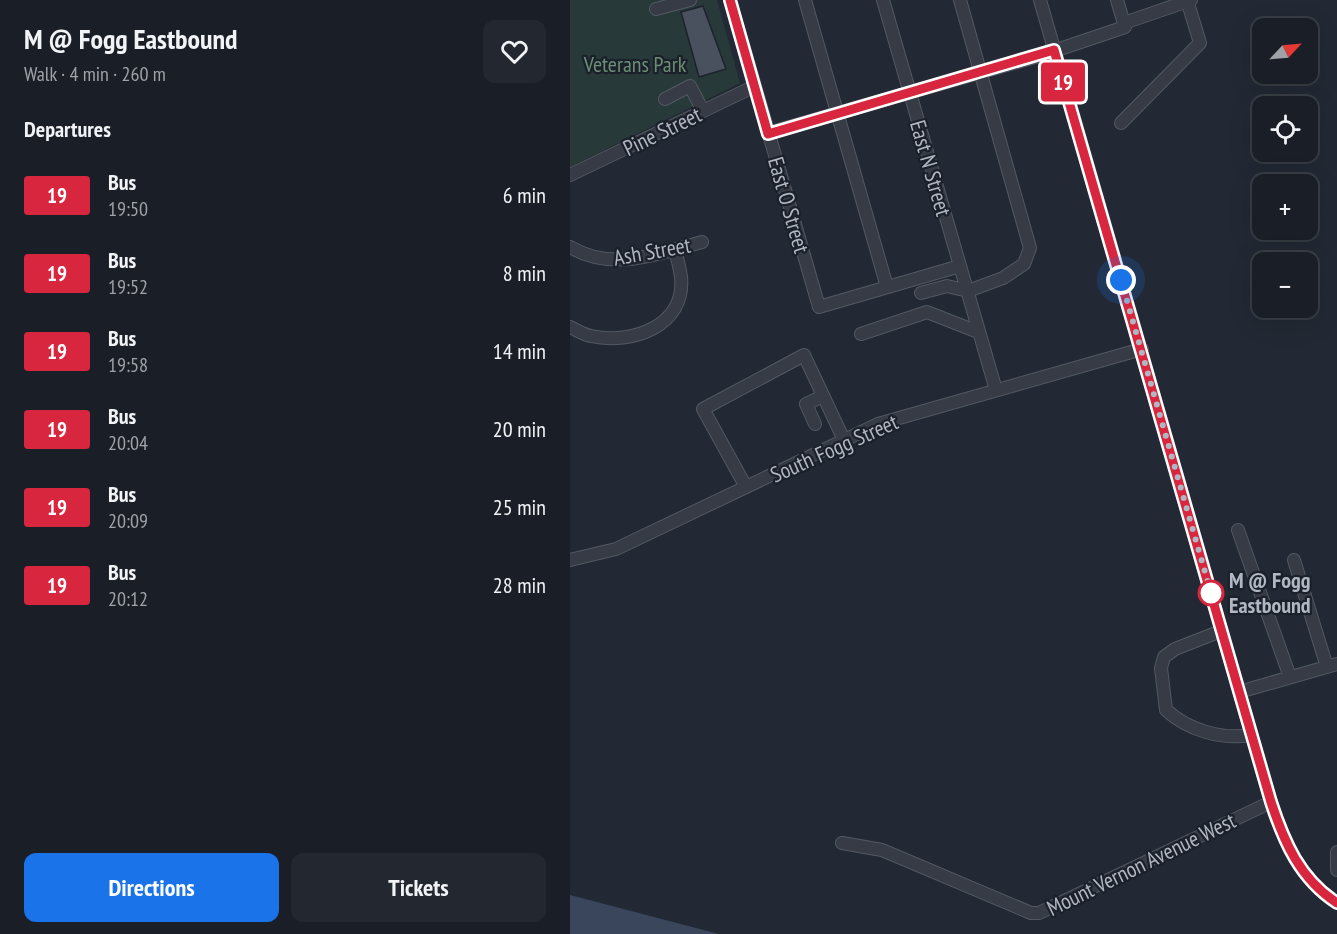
<!DOCTYPE html>
<meta charset="utf-8">
<style>
body{margin:0;font-family:"PT Sans Narrow",sans-serif;background:#23272f;color:#f1f3f6;height:100vh;display:flex;flex-direction:column;font-size:22px;white-space:nowrap}
*{box-sizing:border-box;margin:0}
p{font-size:20px;color:#9fa2a7}
.icon{flex:none;width:33px;height:33px;fill:none;stroke:currentColor;stroke-width:2;stroke-linecap:round;stroke-linejoin:round}
.map{position:relative;flex:1;overflow:hidden}
.drawer{display:flex;flex-direction:column;background:#1a1f27;width:570px}
.drawer>*{flex:none}
.badge{padding:0 12px;border-radius:4px;font-size:21px;line-height:39px}
.needle{width:39px;rotate:64deg}
.fabs{position:absolute;left:682px;top:18px;display:grid;gap:12px}
.fabs a{display:grid;place-items:center;width:66px;height:66px;border-radius:12px;background:#1a1f27;box-shadow:0 6px 24px #0002,0 0 0 2px #383d44;font-size:30px}
.you{position:absolute;width:30px;height:30px;margin:-15px;border:4px solid #fff;border-radius:50%;background:#1a73e8;box-shadow:0 0 0 9px #1a73e833}
.map>.badge{position:absolute;translate:-50% -50%;box-shadow:0 0 0 3px #fff}
h2{padding:0 24px;font-size:22px;line-height:54px}
.round{display:grid;place-items:center;flex:none;width:63px;height:63px;border-radius:12px;background:#23272f}
.overview{display:flex;align-items:center;justify-content:space-between;height:102px;padding:0 24px}
h1{font-size:28px;font-weight:600;line-height:45px}
.cta{display:flex;gap:12px;margin-top:auto;padding:12px 24px}
.cta a{flex:1;height:69px;border-radius:12px;background:#1a73e8;color:#fff;font-size:24px;font-weight:600;line-height:69px;text-align:center}
.cta a+a{background:#23272f;color:#f1f3f6}
ul{padding:0;list-style:none}
li{display:flex;align-items:center;gap:18px;height:78px;padding:0 24px}
li div{flex:1}
li b{display:block;font-size:22px}
li em{font-style:normal}
li .badge{min-width:66px;font-weight:700;text-align:center}
main{display:flex;flex:1;min-height:0}
.map>svg:first-child{display:block}
.green{fill:#28393a}
.water{fill:#39465c}
.building{fill:#49505e;stroke:#1d222c;stroke-width:1.5}
.lines{fill:none;stroke-linecap:round;stroke-linejoin:round}
.minor-casing{stroke:#535963;stroke-width:14}
.minor{stroke:#363b45;stroke-width:12}
.line-casing{stroke:#fff;stroke-width:14}
.line{stroke:#d7263d;stroke-width:9}
.walk{stroke:#b0b6c2;stroke-width:6;stroke-dasharray:0 10.8}
.stop-dot{fill:#fff;stroke:#d7263d;stroke-width:3}
.labels{text-anchor:middle;stroke-width:4.5;stroke-linejoin:round;paint-order:stroke}
.park-label{font-size:22px;fill:#6b8f75;stroke:#1b202a}
.street-label{font-size:22px;fill:#b0b6c2;stroke:#1b202a}
.stop-label{font-size:22px;font-weight:bold;fill:#b0b6c2;stroke:#1b202a;text-anchor:start}
</style>
<main>
<section class="drawer">
<div class="overview"><div><h1>M @ Fogg Eastbound</h1><p>Walk · 4 min · 260 m</p></div><a class="round"><svg class="icon" aria-label="heart" viewBox="0 0 24 24"><path d="M12 20l-8-8c-3-5 5-10 8-4 3-6 11-1 8 4z"/></svg></a></div>
<h2>Departures</h2>
<ul>
<li><span class="badge" style="background:#d7263d;color:#fff">19</span><div><b>Bus</b><p>19:50</p></div><em>6 min</em></li>
<li><span class="badge" style="background:#d7263d;color:#fff">19</span><div><b>Bus</b><p>19:52</p></div><em>8 min</em></li>
<li><span class="badge" style="background:#d7263d;color:#fff">19</span><div><b>Bus</b><p>19:58</p></div><em>14 min</em></li>
<li><span class="badge" style="background:#d7263d;color:#fff">19</span><div><b>Bus</b><p>20:04</p></div><em>20 min</em></li>
<li><span class="badge" style="background:#d7263d;color:#fff">19</span><div><b>Bus</b><p>20:09</p></div><em>25 min</em></li>
<li><span class="badge" style="background:#d7263d;color:#fff">19</span><div><b>Bus</b><p>20:12</p></div><em>28 min</em></li>
</ul>
<div class="cta"><a>Directions</a><a>Tickets</a></div>
</section>
<div class="map">
<svg width="767" height="934" viewBox="0 0 767 934">
<rect width="100%" height="100%" fill="#222934"/>
<!-- green -->
<path class="green" d="M0 0H147L170 83 0 167Z"/>
<!-- water -->
<path class="water" d="M0 895 149 934H0Z"/>
<!-- building -->
<path class="building" d="M133 6 156 69 129 77 111 12Z"/>
<g class="lines">
<!-- minor casing -->
<g class="minor-casing">
<path id="minor" d="M160 0 249 307 390 266
M235 0 317 287
M313 0 426 390
M470 0 701 802C714 842 730 879 767 903
M86 9 120 0
M554 23 621 0
M95 99 120 86 133 111
M551 123 630 43 617 0
M198 133 472 55 555 27 547 0
M0 175 185 86
M0 247C42 272 88 254 132 242
M351 293 377 286 398 291 433 278 454 264 460 248 390 0
M0 327C7 330 14 335 21 336 62 345 116 326 111 277 110 268 107 258 105 250
M291 334 357 312 408 332
M245 424 236 404 253 396
M176 487 133 409 234 355 274 440
M668 530 720 677
M0 560 46 549 308 424 572 349
M724 560 757 667
M651 631 605 649 594 657 591 668 596 710C618 730 651 740 681 735
M669 692 767 664
M272 843 312 850 461 913H469L701 802
M767 852V870"/>
</g>
<!-- minor -->
<use href="#minor" class="minor"/>
</g>
<g class="lines">
<!-- line casing -->
<g class="line-casing">
<path id="line" d="M160 0 198 134 484 50 701 802C714 842 730 879 767 903"/>
</g>
<!-- line -->
<use href="#line" class="line"/>
<!-- walk -->
<path class="walk" d="M551 280 641 593"/>
</g>
<!-- markers -->
<circle class="stop-dot" cx="641" cy="593" r="12"/>
<g class="labels">
<!-- park labels -->
<g class="park-label">
<text x="65" y="72">Veterans Park</text>
</g>
<!-- street labels -->
<g class="street-label">
<text transform="translate(92 131) rotate(-26)" y="8">Pine Street</text>
<text transform="translate(361 168) rotate(74)" y="8">East N Street</text>
<text transform="translate(219 205) rotate(74)" y="8">East O Street</text>
<text transform="translate(82 251) rotate(-10)" y="8">Ash Street</text>
<text transform="translate(264 448) rotate(-24)" y="8">South Fogg Street</text>
<text transform="translate(571 864) rotate(-26)" y="8">Mount Vernon Avenue West</text>
</g>
<!-- stop labels -->
<g class="stop-label">
<text x="659" y="588">M @ Fogg<tspan x="659" dy="25">Eastbound</tspan></text>
</g>
</g>
</svg>
<div class="fabs">
<a><svg class="needle" viewBox="-14 -14 28 28"><path d="M0-13l5 13h-10z" fill="#e53935"/><path d="M0 13l5-13h-10z" fill="#9fa2a7"/></svg></a>
<a><svg class="icon" aria-label="locate" viewBox="0 0 24 24"><circle cx="12" cy="12" r="6"/><path d="M12 2v4M12 18v4M2 12h4M18 12h4"/></svg></a>
<a>+</a>
<a>−</a>
</div>
<div class="you" style="left:551px;top:280px"></div>
<b class="badge" style="left:493px;top:82px;background:#d7263d;color:#fff">19</b>
</div>
</main>
